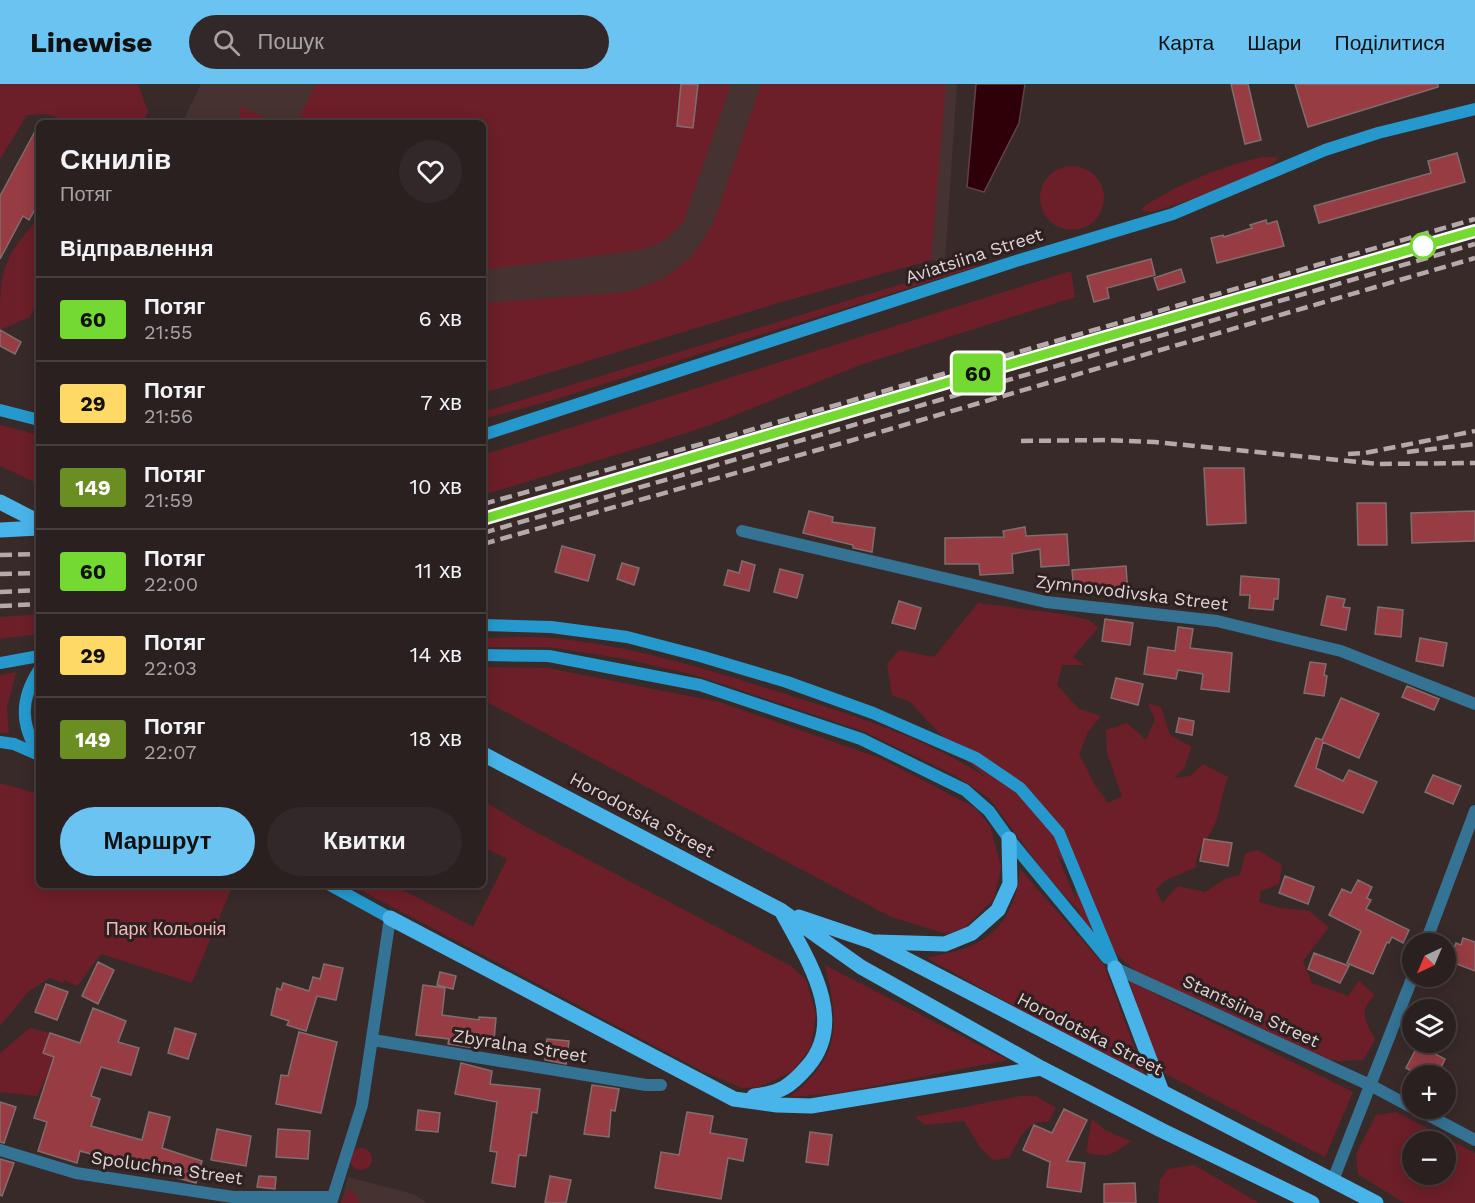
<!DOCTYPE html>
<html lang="uk">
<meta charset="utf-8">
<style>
body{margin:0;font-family:"Work Sans",sans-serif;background:#332829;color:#f1f3f6;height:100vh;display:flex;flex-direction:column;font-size:22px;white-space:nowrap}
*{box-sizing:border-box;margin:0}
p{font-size:20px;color:#a6a3a5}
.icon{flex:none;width:33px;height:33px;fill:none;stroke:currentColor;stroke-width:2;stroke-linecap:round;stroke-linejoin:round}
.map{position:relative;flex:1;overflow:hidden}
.panel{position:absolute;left:36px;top:36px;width:450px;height:768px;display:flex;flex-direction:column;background:#2b2020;border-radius:9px;box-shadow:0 3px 15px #0003,0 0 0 2px #473e3e}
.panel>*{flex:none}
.badge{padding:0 12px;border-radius:4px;font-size:21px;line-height:39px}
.needle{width:39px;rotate:224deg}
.fabs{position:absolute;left:1402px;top:849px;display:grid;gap:12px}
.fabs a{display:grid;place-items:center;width:54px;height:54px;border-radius:50%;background:#2b2020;box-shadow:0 3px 15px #0003,0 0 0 2px #473e3e;font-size:30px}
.map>.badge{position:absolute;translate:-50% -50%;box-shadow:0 0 0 3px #fff}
h2{padding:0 24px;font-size:22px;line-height:54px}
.round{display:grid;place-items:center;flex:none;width:63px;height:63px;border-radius:32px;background:#332829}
.headline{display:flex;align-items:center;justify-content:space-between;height:102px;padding:0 24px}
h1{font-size:28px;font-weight:800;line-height:45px}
.primary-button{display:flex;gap:12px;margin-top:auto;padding:12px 24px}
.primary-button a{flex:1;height:69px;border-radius:36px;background:#6bc3f2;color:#111;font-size:24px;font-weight:800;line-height:69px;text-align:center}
.primary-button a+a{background:#332829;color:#f1f3f6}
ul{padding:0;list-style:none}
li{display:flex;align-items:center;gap:18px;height:84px;padding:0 24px;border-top:2px solid #473e3e}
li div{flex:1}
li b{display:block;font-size:22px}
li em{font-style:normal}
li .badge{min-width:66px;font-weight:700;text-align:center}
header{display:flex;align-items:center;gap:36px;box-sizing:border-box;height:84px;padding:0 30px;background:#6bc3f2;color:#111}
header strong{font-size:28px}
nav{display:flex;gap:33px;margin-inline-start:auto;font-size:21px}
.search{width:420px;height:54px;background:#332829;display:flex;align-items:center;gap:15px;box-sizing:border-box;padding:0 21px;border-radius:33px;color:#a6a3a5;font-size:22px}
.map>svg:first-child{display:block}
.built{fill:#473232}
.green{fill:#6c1f28;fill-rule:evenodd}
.water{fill:#2d0107;stroke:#624044;stroke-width:1.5}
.building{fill:#973c43;stroke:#806e6e;stroke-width:1.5}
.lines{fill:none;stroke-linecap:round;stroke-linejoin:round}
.street{stroke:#347394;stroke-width:12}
.secondary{stroke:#2599cd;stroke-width:12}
.primary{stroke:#49b4ea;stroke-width:15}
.rail{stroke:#b5aaaa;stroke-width:4.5;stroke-dasharray:12 6;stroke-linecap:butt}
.line-casing{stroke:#fff;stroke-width:14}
.line{stroke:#74d930;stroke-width:9}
.stop-dot{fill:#fff;stroke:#74d930;stroke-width:3}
.labels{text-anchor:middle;stroke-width:6;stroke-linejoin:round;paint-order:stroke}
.street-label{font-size:18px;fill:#ded4d4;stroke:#2e2020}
.park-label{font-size:18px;fill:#efbbbb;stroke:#2e2020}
</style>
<header>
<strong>Linewise</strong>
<div class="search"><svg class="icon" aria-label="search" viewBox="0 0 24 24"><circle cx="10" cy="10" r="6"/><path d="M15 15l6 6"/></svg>Пошук</div>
<nav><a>Карта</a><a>Шари</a><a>Поділитися</a></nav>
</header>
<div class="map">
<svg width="1475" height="1119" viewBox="0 0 1475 1119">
<rect width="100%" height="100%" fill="#392a2a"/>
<!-- built -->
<path class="built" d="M201 0H957L945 176H931L771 221 483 309V39H182Z
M348 1093 413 1110 427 1119H341Z"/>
<!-- green -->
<path class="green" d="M0 0H138L148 28 142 39H75L46 30 27 31 0 75Z
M316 0H731L683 139 665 156 642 166 483 186V39H296Z
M761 0H946L931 176 771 221 483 309V219L627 208 663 195 692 172 713 140Z
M240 22 278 39H239Z
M1263 73 1278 74C1262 96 1181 119 1152 128L1142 127V124C1177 100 1222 82 1263 73Z
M1040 114a32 32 0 1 1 64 0a32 32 0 1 1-64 0Z
M39 134V212L30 233 0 246C0 188 0 177 39 134Z
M961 182H979L556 315 483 335V328Z
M1071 187 1075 213 860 281 710 341 655 359 483 411V371Z
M0 341 39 351V400L0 382Z
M978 519 1062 530 1089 536 1098 544 1073 573 1084 581H1062L1057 601 1079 625 1101 632 1088 648 1079 670 1095 701 1108 719 1122 712 1107 669 1106 646 1127 639 1146 656 1155 636 1148 619 1161 623 1170 651 1192 663 1184 684 1174 694 1190 692 1203 680 1228 693C1222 709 1220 731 1213 744 1206 758 1195 768 1196 783L1164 797 1156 806 1162 819 1178 802 1205 808 1225 795 1240 791 1245 769 1258 766 1282 781 1279 800 1261 807 1259 818 1281 824 1309 827 1329 843 1303 877 1312 899 1348 912 1359 897 1375 911C1357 929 1366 935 1375 956L1363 976 1338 977 1312 972 1141 892 1081 838 1079 827 1046 791 990 715 956 692 863 647 699 592 625 575 550 563H483V554C506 554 529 552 552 554 639 562 721 590 804 616 867 636 934 658 988 695L956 667 910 618 892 611 887 580 899 566 934 573ZM1056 768 1073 791 1077 817 1076 816Z
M39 530V550L0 555V533Z
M483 583 548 584 719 618 880 674 974 723 990 742 1001 782 994 815 965 843 947 850 891 833 483 616Z
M16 588 7 624 9 649H0V591Z
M39 603V654C33 636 31 621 39 603Z
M0 699 39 710V801H233L192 899 101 870 77 902 64 896 63 899 50 894 29 907 0 942Z
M483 717 530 745 791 882 806 896 816 930 811 963 792 988 759 1003 742 1004 702 987 351 801H394L473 843 507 775 483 763Z
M1020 785 1104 881 1146 995 927 874C943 870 962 867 977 859 1005 845 1018 814 1020 785Z
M825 881 1008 976 838 1009 789 1013C842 972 839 942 825 881Z
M1129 897 1353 1008 1325 1073 1158 986Z
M30 944 66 953 37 1012 0 1008V969Z
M1020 1012H1036L1056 1024 1048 1038C1025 1035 1019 1057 1009 1074L993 1076 980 1063 964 1037 925 1041 915 1033Z
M1396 1028 1475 1069V1119H1404L1358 1090 1356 1070 1376 1031ZM1413 1058H1446V1090H1413Z
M1092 1035 1105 1046 1131 1057C1113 1070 1108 1075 1086 1068Z
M350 1075a11 11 0 1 1 22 0a11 11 0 1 1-22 0Z
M1194 1081 1259 1119H1158L1160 1096 1168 1085Z
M348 1106 356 1111 359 1119H341Z"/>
<!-- water -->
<path class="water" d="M976 0H1025L1019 39 984 108 967 103Z"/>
<!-- building -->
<path class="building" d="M681 0H698L693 44 677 42Z
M1231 0H1248L1261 56 1245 60Z
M1295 0H1438V3L1308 43Z
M39 40V118L29 136 23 132 0 175V112Z
M1457 69 1465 98 1319 139 1314 122 1431 89 1428 77Z
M1266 136 1267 140 1277 137 1284 162 1217 179 1211 154 1223 151 1224 153 1252 144 1250 141Z
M1151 175 1155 191 1107 204 1109 214 1094 218 1087 192Z
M1181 185 1185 198 1158 206 1154 194Z
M0 246 21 258 15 270 0 262Z
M1204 384H1244L1246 439 1207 441Z
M1357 419H1386L1387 461H1358Z
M809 427 833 433 832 438 875 444 872 468 853 464V461L803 449Z
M1475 427V457L1412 459 1411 429Z
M1025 443 1026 452 1067 450 1069 481 1041 483 1040 465 1012 470 1013 489 980 491 979 480H945V454L1004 453 1003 447Z
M562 462 595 471 588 497 555 488Z
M742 477 755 481 749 507 724 501 728 486 739 489Z
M622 479 639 484 634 501 617 495Z
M1126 482 1128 512 1112 513 1111 504 1074 507 1072 486Z
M780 485 803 491 797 514 774 508Z
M1241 492 1279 495 1278 515H1274L1273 526 1249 524 1250 511H1240Z
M1327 512 1345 515 1343 523 1350 524 1346 546 1321 541Z
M899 517 921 524 915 545 892 539Z
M1378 523 1403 526 1401 553 1375 550Z
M1105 535 1133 539 1130 561 1102 557Z
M1178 543 1193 545 1190 564 1232 569 1229 608 1201 605 1203 590 1178 586 1176 595 1144 590 1148 563 1175 567Z
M1420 554 1447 559 1443 582 1416 577Z
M1310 578 1326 580 1324 591 1327 592 1324 612 1304 609Z
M1116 594 1143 600 1138 621 1111 614Z
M1407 602 1439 615 1434 626 1402 613Z
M1341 614 1379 630 1359 674 1323 658 1316 684 1343 697 1349 686 1377 698 1363 729 1295 702 1316 654 1322 656Z
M1179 634 1194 637 1192 651 1176 648Z
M1433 691 1461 702 1453 720 1425 708Z
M1204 755 1232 759 1228 782 1200 777Z
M1285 792 1314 803 1308 820 1279 809Z
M1358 796 1372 803 1367 814 1371 816 1366 825 1409 846 1403 859 1392 853 1389 859 1387 858 1373 890 1347 879 1361 847 1329 831 1342 805 1351 809Z
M1463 854 1475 858V887L1449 877 1456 859 1461 861Z
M1314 869 1349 882 1340 899 1308 885Z
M98 878 114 886 98 920 82 912Z
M324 880 343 884 336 916 317 912 306 947 287 941 289 937 271 931 277 904 281 906 283 899 309 907 313 893 320 895Z
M440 888 456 892 453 905 437 901Z
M46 900 68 908 57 936 35 928Z
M423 901 445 904 442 931 479 936V933L496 934 494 956 475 955 474 964 448 960 449 955 416 951Z
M93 924 126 937 118 958 139 964 131 991 101 983 91 1012 100 1015 91 1042 142 1056 149 1028 170 1033 162 1064 202 1077 196 1099 80 1067 77 1079 38 1067 47 1038 34 1034 54 973 43 969 50 949 80 959Z
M175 944 196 950 188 975 168 969Z
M299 948 337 958 321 1029 276 1020 281 991 288 992Z
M547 955 569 957 566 980 545 976Z
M1418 961 1445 975 1437 992H1420L1406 984Z
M461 979 492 987 490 1000 540 1005 537 1029 532 1028 526 1072 519 1071 515 1103 492 1099 497 1068 490 1067 497 1018 455 1010Z
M592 1001 619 1005 615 1027 611 1026 609 1053 584 1050Z
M0 1018 16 1023 4 1059 0 1058Z
M1064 1025 1087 1036 1067 1077 1085 1079 1081 1108 1047 1103 1050 1078 1023 1066 1034 1041 1052 1049Z
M418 1026 440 1029 438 1048 416 1046Z
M687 1028 713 1032 710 1049 747 1055 743 1077 728 1074 721 1115 655 1104 661 1068 679 1071Z
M217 1045 251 1052 246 1082 211 1076Z
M278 1045 310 1047 308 1075 276 1073Z
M810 1048 832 1051 828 1081 806 1078Z
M0 1075 14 1079 2 1112 0 1111Z
M259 1092 276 1093 275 1105 257 1103Z
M550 1092 571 1096 566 1119H545Z
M1135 1099 1136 1119H1104V1100Z"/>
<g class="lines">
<!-- street -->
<path class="street" d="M742 447 1046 518 1217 537 1341 567 1475 620
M1425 860 1475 727
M1115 884 1372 1002 1413 1024
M373 956 646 1001H661
M1415 1024 1475 1056
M0 1066 76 1089 233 1113H332
M1333 1096 1413 892
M331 1119 362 1021 390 834"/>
<!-- secondary -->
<path class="secondary" d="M0 326 39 336
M483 351 1013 178 1173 130 1325 66 1378 49 1475 25
M483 541 551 543 627 553 700 572 787 598 873 629 976 674 1020 704 1059 749 1115 884
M483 571 549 572 700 601 861 655 965 706 989 727 1009 755 1107 874
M0 579 39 572
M39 586C20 615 20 641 39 670
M0 658 14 660 39 671
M330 801 390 834"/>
<!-- primary -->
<path class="primary" d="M0 418 39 438
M0 446 39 444
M483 670 782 827 861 883 1041 984 1161 1046 1312 1119
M799 833 873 858 1376 1119
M390 834 734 1015 777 1021 811 1022 1041 984
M876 858 945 860 972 849 998 826 1010 800 1009 755
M1115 884 1162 1008
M754 1012C780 1009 790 1003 808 982 848 935 807 875 783 830"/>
<!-- rail -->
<path class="rail" d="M1021 357 1106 356 1155 358 1379 380 1475 379
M1407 368 1475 360
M1348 370 1365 369 1475 347
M483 420 716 356 1475 135
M483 435 976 289 1475 147
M483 449 1475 160
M483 460 846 358 1475 174
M0 471 39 470
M0 490 39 489
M0 508 39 506
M0 522 39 520"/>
</g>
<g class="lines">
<!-- line casing -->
<g class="line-casing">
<path id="line" d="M483 435 976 290 1475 147"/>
</g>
<!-- line -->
<use href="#line" class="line"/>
</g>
<!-- markers -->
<circle class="stop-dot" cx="1423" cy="162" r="12"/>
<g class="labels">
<!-- street labels -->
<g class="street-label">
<text transform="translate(974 172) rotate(-18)" y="6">Aviatsiina Street</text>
<text transform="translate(1132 509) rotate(7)" y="6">Zymnovodivska Street</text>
<text transform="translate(642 731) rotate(28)" y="6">Horodotska Street</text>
<text transform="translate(1251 927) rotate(25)" y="6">Stantsiina Street</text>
<text transform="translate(1090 950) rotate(27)" y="6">Horodotska Street</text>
<text transform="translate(520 962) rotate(9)" y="6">Zbyralna Street</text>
<text transform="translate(167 1084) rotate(8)" y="6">Spoluchna Street</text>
</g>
<!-- park labels -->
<g class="park-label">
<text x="166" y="851">Парк Кольонія</text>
</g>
</g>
</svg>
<div class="fabs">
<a><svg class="needle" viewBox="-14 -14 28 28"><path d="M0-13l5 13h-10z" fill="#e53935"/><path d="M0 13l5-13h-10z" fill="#a6a3a5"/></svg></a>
<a><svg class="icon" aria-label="layers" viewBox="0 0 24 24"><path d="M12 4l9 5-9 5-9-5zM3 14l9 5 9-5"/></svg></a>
<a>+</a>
<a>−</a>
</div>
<b class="badge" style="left:978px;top:289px;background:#74d930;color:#111">60</b>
<section class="panel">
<div class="headline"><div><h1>Скнилів</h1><p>Потяг</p></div><a class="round"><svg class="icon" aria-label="heart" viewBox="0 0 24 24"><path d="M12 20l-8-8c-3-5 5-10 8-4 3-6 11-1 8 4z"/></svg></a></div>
<h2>Відправлення</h2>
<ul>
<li><span class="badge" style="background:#74d930;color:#111">60</span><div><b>Потяг</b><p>21:55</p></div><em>6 хв</em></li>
<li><span class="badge" style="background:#ffd966;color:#111">29</span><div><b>Потяг</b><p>21:56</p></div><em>7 хв</em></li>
<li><span class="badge" style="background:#6b8e23;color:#fff">149</span><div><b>Потяг</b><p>21:59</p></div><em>10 хв</em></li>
<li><span class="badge" style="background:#74d930;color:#111">60</span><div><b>Потяг</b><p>22:00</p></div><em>11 хв</em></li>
<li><span class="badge" style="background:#ffd966;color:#111">29</span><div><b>Потяг</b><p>22:03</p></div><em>14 хв</em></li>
<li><span class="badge" style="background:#6b8e23;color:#fff">149</span><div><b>Потяг</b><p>22:07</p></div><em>18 хв</em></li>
</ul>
<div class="primary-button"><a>Маршрут</a><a>Квитки</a></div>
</section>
</div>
